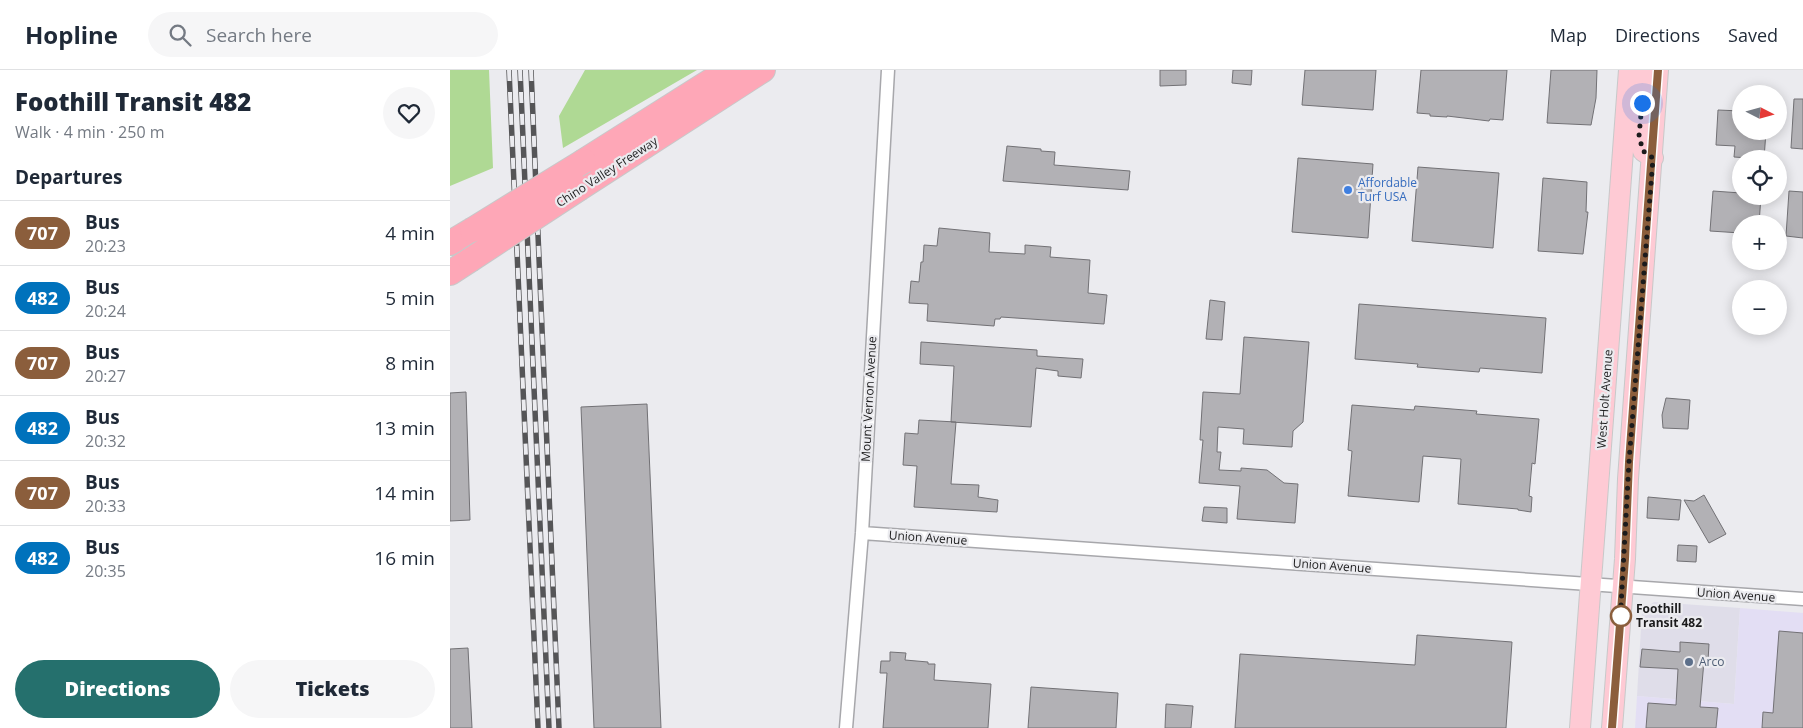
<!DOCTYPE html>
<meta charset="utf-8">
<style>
body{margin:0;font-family:"Open Sans",sans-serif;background:#f6f6f7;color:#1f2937;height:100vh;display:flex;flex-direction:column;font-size:19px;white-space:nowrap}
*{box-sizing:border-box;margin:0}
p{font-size:16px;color:#747a83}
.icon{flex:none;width:28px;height:28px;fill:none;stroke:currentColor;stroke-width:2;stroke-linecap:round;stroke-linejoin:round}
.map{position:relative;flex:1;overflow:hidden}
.panel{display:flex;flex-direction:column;background:#fff;width:450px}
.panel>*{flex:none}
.badge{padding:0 10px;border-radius:16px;font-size:18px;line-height:32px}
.needle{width:32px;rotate:96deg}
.controls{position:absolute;left:1282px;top:15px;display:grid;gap:10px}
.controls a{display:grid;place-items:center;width:55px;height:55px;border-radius:50%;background:#fff;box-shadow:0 2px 12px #0003;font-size:25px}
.you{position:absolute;width:25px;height:25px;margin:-12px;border:4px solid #fff;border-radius:50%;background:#1a73e8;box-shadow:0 0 0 8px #1a73e833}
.map>.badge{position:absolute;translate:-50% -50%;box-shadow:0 0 0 2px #fff}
h2{padding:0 15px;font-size:19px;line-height:45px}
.round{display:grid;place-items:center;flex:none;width:52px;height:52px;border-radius:26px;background:#f6f6f7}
.summary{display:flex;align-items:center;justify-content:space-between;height:85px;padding:0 15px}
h1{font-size:24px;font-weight:800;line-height:38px}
.primary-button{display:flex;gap:10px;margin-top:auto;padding:10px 15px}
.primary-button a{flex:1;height:58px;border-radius:30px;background:#25706d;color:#fff;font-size:20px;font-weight:800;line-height:58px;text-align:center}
.primary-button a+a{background:#f6f6f7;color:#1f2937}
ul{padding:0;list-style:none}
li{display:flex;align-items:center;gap:15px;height:65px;padding:0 15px;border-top:1px solid #e0e1e3}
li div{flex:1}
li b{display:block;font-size:19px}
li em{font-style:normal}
li .badge{min-width:55px;font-weight:700;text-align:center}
header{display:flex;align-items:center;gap:30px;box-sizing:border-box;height:70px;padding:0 25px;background:#fff;border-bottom:1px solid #e0e1e3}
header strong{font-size:24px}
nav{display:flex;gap:28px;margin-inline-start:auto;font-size:18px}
.search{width:350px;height:45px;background:#f6f6f7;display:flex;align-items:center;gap:12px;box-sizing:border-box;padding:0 18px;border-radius:28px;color:#747a83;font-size:19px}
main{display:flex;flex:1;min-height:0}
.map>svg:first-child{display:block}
.built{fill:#dfdde9}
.industrial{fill:#e3def4}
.green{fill:#afd994}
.building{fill:#b2b1b5;stroke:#727175}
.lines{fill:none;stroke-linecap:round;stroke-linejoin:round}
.street-casing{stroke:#a7a7ab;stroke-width:15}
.primary-casing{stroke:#c8c8c9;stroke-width:22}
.highway-casing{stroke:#c8c8c9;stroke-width:26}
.street{stroke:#fff;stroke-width:12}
.primary{stroke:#fecad4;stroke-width:20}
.highway{stroke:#fea7b7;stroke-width:24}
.rail-casing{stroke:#555557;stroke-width:5.5}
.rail{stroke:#ebebef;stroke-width:4;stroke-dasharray:11;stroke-linecap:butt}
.highway-bridge-casing{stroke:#c8c8c9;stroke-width:26;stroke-linecap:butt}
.highway-bridge{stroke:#fea7b7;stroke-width:24}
.line-casing{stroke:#fff;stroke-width:11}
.line{stroke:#8b5e3c;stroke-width:8}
.walk{stroke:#1b1b1c;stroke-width:5;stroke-dasharray:0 9}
.shop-dot{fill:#3f7fe0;stroke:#ebebef;stroke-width:2}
.stop-dot{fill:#fff;stroke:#8b5e3c;stroke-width:2.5}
.service-dot{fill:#5c6f8a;stroke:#ebebef;stroke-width:2}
.labels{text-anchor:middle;stroke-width:4.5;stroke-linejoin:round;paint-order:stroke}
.street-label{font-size:12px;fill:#1b1b1c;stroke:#ebebef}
.shop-label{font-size:12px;fill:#366cbe;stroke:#ebebef;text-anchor:start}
.stop-label{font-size:12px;font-weight:bold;fill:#1b1b1c;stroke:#ebebef;text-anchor:start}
.service-label{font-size:12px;fill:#4e5e75;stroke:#ebebef;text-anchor:start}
</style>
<header>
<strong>Hopline</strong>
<div class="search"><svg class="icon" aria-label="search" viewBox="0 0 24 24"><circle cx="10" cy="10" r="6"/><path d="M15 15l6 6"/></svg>Search here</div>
<nav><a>Map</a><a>Directions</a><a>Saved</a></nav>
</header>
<main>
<section class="panel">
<div class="summary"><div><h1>Foothill Transit 482</h1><p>Walk · 4 min · 250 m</p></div><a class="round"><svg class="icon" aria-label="heart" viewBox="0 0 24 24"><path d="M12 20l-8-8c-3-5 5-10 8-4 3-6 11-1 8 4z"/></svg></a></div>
<h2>Departures</h2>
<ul>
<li><span class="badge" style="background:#8b5e3c;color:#fff">707</span><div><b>Bus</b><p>20:23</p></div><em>4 min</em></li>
<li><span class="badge" style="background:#0072bc;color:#fff">482</span><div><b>Bus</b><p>20:24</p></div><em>5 min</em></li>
<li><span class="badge" style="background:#8b5e3c;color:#fff">707</span><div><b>Bus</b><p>20:27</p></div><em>8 min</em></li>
<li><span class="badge" style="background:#0072bc;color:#fff">482</span><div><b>Bus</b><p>20:32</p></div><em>13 min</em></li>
<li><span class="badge" style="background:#8b5e3c;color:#fff">707</span><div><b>Bus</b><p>20:33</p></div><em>14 min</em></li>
<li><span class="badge" style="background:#0072bc;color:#fff">482</span><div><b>Bus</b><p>20:35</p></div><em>16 min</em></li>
</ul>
<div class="primary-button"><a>Directions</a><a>Tickets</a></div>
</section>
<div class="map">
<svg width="1353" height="658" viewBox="0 0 1353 658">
<rect width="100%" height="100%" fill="#ebebef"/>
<!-- built -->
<path class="built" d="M1204 532 1290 538 1284 634 1187 626 1192 541Z"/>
<!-- industrial -->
<path class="industrial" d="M1290 538 1353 543V658H1185L1187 626 1284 634Z"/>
<!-- green -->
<path class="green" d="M0 0H39L43 98 0 116Z
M135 0H247L113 78 109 46Z"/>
<!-- building -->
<path class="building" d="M710 0H736V15L710 16Z
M783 0H802L801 15 782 13Z
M855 0H926L923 40 852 35Z
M971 0H1057L1053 50 1040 49 1039 51 997 46V47L980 46V44L967 43Z
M1101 0H1147L1146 28 1141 55 1097 53Z
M1344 29H1353V79L1341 78Z
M1268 40 1291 41V61H1316L1314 89 1284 87 1285 76 1266 75Z
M557 76 591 79V81L605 82 604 95 680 101 678 120 553 111Z
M848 88 923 94 918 168 842 162Z
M968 97 1049 103 1043 178 962 171Z
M1093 108 1137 112 1136 142H1138L1133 184 1088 181Z
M1263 121 1291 123V126H1311L1309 154H1291V163L1260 161Z
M1339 121 1353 122V168L1336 166Z
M489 158 540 163 539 182 575 184V175L601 177 600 187 640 190 638 223 657 225 654 254 551 247 550 249H545L544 256 477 251 478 234 459 233 461 211 469 212 471 192H473L474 175 487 176Z
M760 230 775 232 772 270 756 269Z
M909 234 1096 248 1092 303 1030 298 1029 302 967 297 968 294 905 289Z
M794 267 859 272 853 352 843 361 842 377 793 374 794 359 768 357 767 382H771L769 400 791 401V398L817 400 834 413 848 414 845 453 787 449 790 416 749 413 753 370H750L753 322 790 324Z
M471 272 587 280V286L633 289 631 308 608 306V301L586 298 581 357 501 352 504 296 470 294Z
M16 322 20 450 0 451V323Z
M1216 328 1240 330 1238 359 1213 358 1212 345Z
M197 334 211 658H144L131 337Z
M902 335 964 340 965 336 1027 341 1026 344 1089 349 1085 394 1082 393 1079 426 1082 427 1081 442 1068 440V439L1008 434 1011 389 973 386 969 432 898 426 902 381 898 380Z
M469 350 506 352 501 414 529 415 528 427 548 430 547 442 464 437 467 396 453 395 455 363 468 364Z
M1254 425 1276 464 1259 473 1234 430 1244 431Z
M1198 427 1231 430 1229 450 1197 448Z
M754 437 777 438V453L752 451Z
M1228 475 1247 476 1246 492 1227 491Z
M1329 561 1353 563V658H1312L1313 642 1323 643Z
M967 565 1062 572 1056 658H785L790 584 965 595Z
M1230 572 1259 574 1258 591H1254L1250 637 1268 638 1266 658H1196L1198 633 1226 635 1228 599 1190 597 1192 579 1230 582Z
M18 578 22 658H0V579Z
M440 582 456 583 455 590 478 592V594H485L484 610 541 614 538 658H433L437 603H430L431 591H440Z
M581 617 668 623 666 658H578Z
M716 634 743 636 741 658H715Z"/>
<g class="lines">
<!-- street casing -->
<g class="street-casing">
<path id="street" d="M412 463 1353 529
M396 658 412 463 438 0"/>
</g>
<!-- primary casing -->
<g class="primary-casing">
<path id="primary" d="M1194 0 1189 66 1193 81 1203 88
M1130 658 1179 0
M1162 658 1175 489 1178 409 1208 0"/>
</g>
<!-- highway casing -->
<g class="highway-casing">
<path id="highway" d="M134 91 278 0
M130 118 313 0
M0 173 22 160
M0 203 20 190"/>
</g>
<!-- street -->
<use href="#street" class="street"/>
<!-- primary -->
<use href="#primary" class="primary"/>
<!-- highway -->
<use href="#highway" class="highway"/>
<!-- rail casing -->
<g class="rail-casing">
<path id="rail" d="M59 0 88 658
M70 0 99 658
M81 0 109 658"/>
</g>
<!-- rail -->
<use href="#rail" class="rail"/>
<!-- highway-bridge casing -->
<g class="highway-bridge-casing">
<path id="highway-bridge" d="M22 160 134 91
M20 190 130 118"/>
</g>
<!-- highway-bridge -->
<use href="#highway-bridge" class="highway-bridge"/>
</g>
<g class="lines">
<!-- line casing -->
<g class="line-casing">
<path id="line" d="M1162 658 1175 489 1179 392 1208 0"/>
</g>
<!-- line -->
<use href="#line" class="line"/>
<!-- walk -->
<path class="walk" d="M1171 546 1170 554 1179 392 1203 88 1193 81 1189 66 1192 33"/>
</g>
<!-- markers -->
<circle class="shop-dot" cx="898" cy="120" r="5"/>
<circle class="stop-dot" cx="1171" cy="546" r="10"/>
<circle class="service-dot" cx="1239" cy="592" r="5"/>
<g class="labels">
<!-- street labels -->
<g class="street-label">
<text transform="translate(157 102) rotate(-33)" y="4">Chino Valley Freeway</text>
<text transform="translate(419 329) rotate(-87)" y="4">Mount Vernon Avenue</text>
<text transform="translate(1155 329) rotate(-86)" y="4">West Holt Avenue</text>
<text transform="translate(478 468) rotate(4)" y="4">Union Avenue</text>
<text transform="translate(882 496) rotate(4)" y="4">Union Avenue</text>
<text transform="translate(1286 525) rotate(4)" y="4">Union Avenue</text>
</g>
<!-- shop labels -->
<g class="shop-label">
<text x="908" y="117">Affordable<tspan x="908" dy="14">Turf USA</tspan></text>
</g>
<!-- stop labels -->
<g class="stop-label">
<text x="1186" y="543">Foothill<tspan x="1186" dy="14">Transit 482</tspan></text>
</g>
<!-- service labels -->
<g class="service-label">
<text x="1249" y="596">Arco</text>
</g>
</g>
</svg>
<div class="controls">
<a><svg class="needle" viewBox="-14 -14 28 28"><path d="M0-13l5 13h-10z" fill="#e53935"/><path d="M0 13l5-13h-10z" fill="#747a83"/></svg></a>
<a><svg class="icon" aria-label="locate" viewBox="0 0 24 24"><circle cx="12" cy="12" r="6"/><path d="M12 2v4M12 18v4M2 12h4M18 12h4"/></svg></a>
<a>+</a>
<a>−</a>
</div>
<div class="you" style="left:1192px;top:33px"></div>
</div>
</main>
